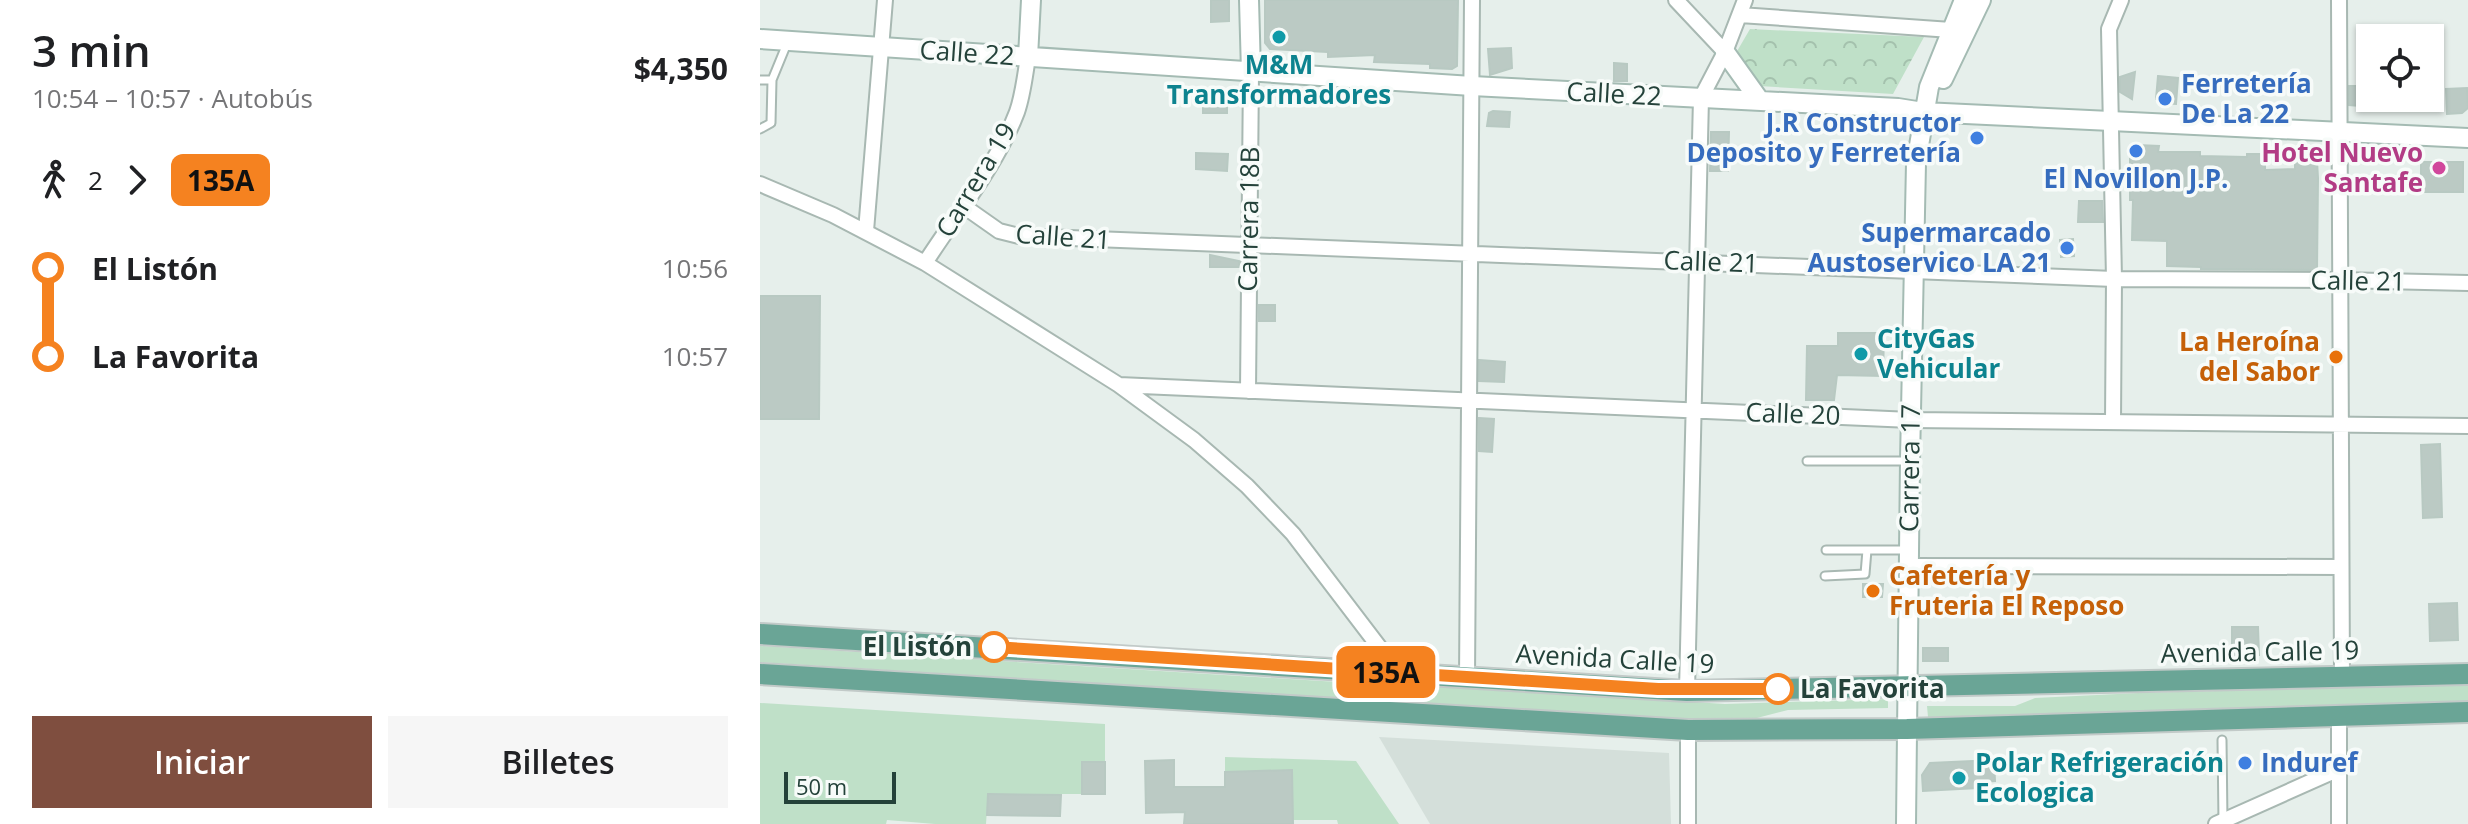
<!DOCTYPE html>
<html lang="es">
<meta charset="utf-8">
<style>
body{margin:0;font-family:"Open Sans",sans-serif;background:#f6f6f6;color:#202124;height:100vh;display:flex;flex-direction:column;font-size:30px;white-space:nowrap}
*{box-sizing:border-box;margin:0}
p{font-size:26px;color:#757577}
.icon{flex:none;width:44px;height:44px;fill:none;stroke:currentColor;stroke-width:2;stroke-linecap:round;stroke-linejoin:round}
.map{position:relative;flex:1;overflow:hidden}
.details{display:flex;flex-direction:column;background:#fff;width:760px}
.details>*{flex:none}
.badge{padding:0 16px;border-radius:12px;font-size:28px;line-height:52px}
.fabs{position:absolute;left:1596px;top:24px;display:grid;gap:16px}
.fabs a{display:grid;place-items:center;width:88px;height:88px;border-radius:0px;background:#fff;box-shadow:0 2px 6px #0004;font-size:40px}
.scale{position:absolute;left:24px;bottom:20px;width:112px;box-sizing:border-box;padding-left:8px;border:4px solid #24423a;border-top:0;font-size:22px;line-height:28px;white-space:nowrap;color:#24423a;-webkit-text-stroke:6px #f7fbf9;paint-order:stroke}
.map>.badge{position:absolute;translate:-50% -50%;box-shadow:0 0 0 4px #fff}
.legs{display:flex;align-items:center;gap:12px;height:88px;padding:0 32px;font-size:26px}
.legs p{margin-inline-start:auto}
.head{display:flex;align-items:center;justify-content:space-between;height:136px;padding:0 32px}
h1{font-size:44px;font-weight:600;line-height:60px}
.primary-button{display:flex;gap:16px;margin-top:auto;padding:16px 32px}
.primary-button a{flex:1;height:92px;border-radius:0px;background:#7f4e3f;color:#fff;font-size:32px;font-weight:600;line-height:92px;text-align:center}
.primary-button a+a{background:#f6f6f6;color:#202124}
ul{padding:0 32px;list-style:none}
li{display:flex;align-items:center;gap:28px;height:88px;font-size:30px}
li i{display:grid;place-items:center;width:12px;height:100%;margin:0 10px;background:currentColor}
li i::after{content:'';width:20px;height:20px;margin:-10px;border:6px solid;border-radius:50%;background:#fff}
li p{margin-inline-start:auto}
li:first-child i{background:linear-gradient(#0000 50%,currentColor 0)}
li:last-child i{background:linear-gradient(currentColor 50%,#0000 0)}
main{display:flex;flex:1;min-height:0}
.map>svg:first-child{display:block}
.built{fill:#d4dfda}
.grass{fill:#bfe0c8}
.park{fill:url(#park-crowns)}
.building{fill:#bbcac4;stroke:#b8c9c2;stroke-width:2}
.lines{fill:none;stroke-linecap:round;stroke-linejoin:round}
.lane-casing{stroke:#a8b8b2;stroke-width:11}
.street-casing{stroke:#a8b8b2;stroke-width:18}
.secondary-casing{stroke:#a4bbb3;stroke-width:22}
.primary-casing{stroke:#c2cac8;stroke-width:24}
.lane{stroke:#fff;stroke-width:7}
.street{stroke:#fff;stroke-width:14}
.secondary{stroke:#fff;stroke-width:18}
.primary{stroke:#6aa596;stroke-width:20}
.line-1-casing{stroke:#fff;stroke-width:18}
.line-1{stroke:#f58220;stroke-width:12}
.culture-dot{fill:#0f9aa8;stroke:#f7fbf9;stroke-width:3}
.shop-dot{fill:#3f7fe0;stroke:#f7fbf9;stroke-width:3}
.hotel-dot{fill:#d1479c;stroke:#f7fbf9;stroke-width:3}
.food-dot{fill:#e8710a;stroke:#f7fbf9;stroke-width:3}
.stop-1-dot{fill:#fff;stroke:#f58220;stroke-width:4}
.labels{text-anchor:middle;stroke-width:7;stroke-linejoin:round;paint-order:stroke}
.street-label{font-size:26px;fill:#24423a;stroke:#f7fbf9}
.culture-label{font-size:26px;font-weight:bold;fill:#0d838f;stroke:#f7fbf9;text-anchor:start}
.shop-label{font-size:26px;font-weight:bold;fill:#366cbe;stroke:#f7fbf9;text-anchor:start}
.hotel-label{font-size:26px;font-weight:bold;fill:#b23c85;stroke:#f7fbf9;text-anchor:end}
.food-label{font-size:26px;font-weight:bold;fill:#c56008;stroke:#f7fbf9;text-anchor:end}
.stop-label{font-size:26px;font-weight:bold;fill:#24423a;stroke:#f7fbf9;text-anchor:end}
</style>
<main>
<section class="details">
<div class="head"><div><h1>3 min</h1><p>10:54 – 10:57 · Autobús</p></div><b>$4,350</b></div>
<div class="legs"><svg class="icon" aria-label="walk" viewBox="0 0 24 24"><circle cx="13" cy="4" r="2"/><path d="M13 8l-2 6 4 7M11 14l-3 7M7 12l3-4h3l4 4"/></svg>2<svg class="icon" aria-label="forward" viewBox="0 0 24 24"><path d="M9 5l7 7-7 7"/></svg><b class="badge" style="background:#f58220;color:#111">135A</b></div>
<ul>
<li><i style="color:#f58220"></i><b>El Listón</b><p>10:56</p></li>
<li><i style="color:#f58220"></i><b>La Favorita</b><p>10:57</p></li>
</ul>
<div class="primary-button"><a>Iniciar</a><a>Billetes</a></div>
</section>
<div class="map">
<svg width="1708" height="824" viewBox="0 0 1708 824">
<defs>
<pattern id="park-crowns" width="20" height="18" patternUnits="userSpaceOnUse" patternTransform="scale(2)"><rect width="20" height="18" fill="#bfe0c8"/><path d="M2 6a3 3 0 1 1 6 0M12 15a3 3 0 1 1 6 0" fill="none" stroke="#a4c1ad"/></pattern>
</defs>
<rect width="100%" height="100%" fill="#e6efeb"/>
<!-- built -->
<path class="built" d="M619 737 909 753 911 824H670Z"/>
<!-- grass -->
<path class="grass" d="M0 646 594 683 603 700 0 662Z
M637 683 965 704 1128 699V708L1028 710 993 719 895 718 646 702Z
M1708 685V703L1168 717 1167 706H1255L1275 698 1378 693Z
M0 703 345 724V762L322 763V794H228L226 824H175L127 820 126 824H0Z
M465 757 596 761 639 824H578L577 820H510V805L533 804 532 771 465 772Z"/>
<!-- park -->
<path class="park" d="M990 29 1164 37 1133 94 999 86 976 53Z"/>
<!-- building -->
<path class="building" d="M451 0H469V21L451 22Z
M505 0H698L697 66 692 69 670 68V64L614 62 615 55 568 57V52L510 49 505 43Z
M751 48 752 68 730 75 728 49Z
M854 63 867 64V81H854Z
M1375 72 1372 99 1360 92V77Z
M1398 76 1418 78 1416 104 1402 103 1396 99Z
M1589 86H1600V106L1589 105Z
M1707 88 1708 108 1702 113 1687 114 1686 89Z
M443 95 467 96V113H443Z
M733 111 750 112 749 127 727 126 729 113Z
M951 132H969L968 171H950Z
M1377 145 1399 146 1398 152H1440V156L1487 157V154H1505V170L1535 169V157L1553 156 1557 161 1558 178 1557 270 1441 269V267L1407 266V241L1372 240 1373 200H1370V152Z
M436 153 468 154 467 171 436 169Z
M1661 162H1703V192H1661Z
M1319 201H1342L1343 222H1318Z
M1313 239 1314 256 1301 257 1300 240Z
M450 255 479 261V267H450Z
M0 296H60L59 419H0Z
M499 305H515V321H499Z
M1078 333H1124L1123 376 1077 375 1074 400H1046L1047 346H1078Z
M719 360 745 362 744 382 719 381Z
M719 418 734 419 732 452 719 451Z
M1680 444 1682 517 1663 518 1661 445Z
M1103 584H1123L1122 597H1103Z
M1697 603 1698 640 1670 641 1669 604Z
M1472 627H1498L1499 655 1472 656Z
M1163 648H1188V661H1163Z
M414 760V787H465V772L532 770 533 824H424L425 812 386 813 385 761Z
M1234 760 1235 781 1220 782 1218 788 1163 791 1162 775 1170 763Z
M322 762H345V794H322Z
M228 794 301 795 300 816 227 815Z"/>
<g class="lines">
<!-- lane casing -->
<g class="lane-casing">
<path id="lane" d="M0 80H12L11 123 0 129
M12 80 28 41
M1047 461H1147
M1066 550H1147
M1065 576 1105 574 1107 550
M1462 740 1463 821"/>
</g>
<!-- street casing -->
<g class="street-casing">
<path id="street" d="M916 0 965 52
M1579 0 1582 677
M980 15 1191 30
M0 184 73 215 165 263 359 385 434 440 487 486 533 534 639 673
M202 205 239 231 259 236 1354 279 1579 280 1708 283
M106 231 125 0
M165 263C195 216 237 165 257 112 263 95 265 75 268 57
M359 385 1151 420 1708 426
M488 391 491 72
M1353 421 1354 279 1349 29 1361 0
M1149 566 1581 567
M707 678 712 0
M927 691 941 98 965 52 985 0
M928 730V824
M1456 824 1579 769
M1579 824V715"/>
</g>
<!-- secondary casing -->
<g class="secondary-casing">
<path id="secondary" d="M489 0 491 72
M0 39 712 86 1138 108 1163 112 1708 138
M965 52 1000 101
M268 57 271 0
M1183 79 1221 0
M1146 824 1150 461 1156 163 1169 87 1204 0"/>
</g>
<!-- primary casing -->
<g class="primary-casing">
<path id="primary" d="M0 634 927 691 1708 674
M0 674 928 730 1147 729 1708 712"/>
</g>
<!-- lane -->
<use href="#lane" class="lane"/>
<!-- street -->
<use href="#street" class="street"/>
<!-- secondary -->
<use href="#secondary" class="secondary"/>
<!-- primary -->
<use href="#primary" class="primary"/>
</g>
<g class="lines">
<!-- line-1 casing -->
<g class="line-1-casing">
<path id="line-1" d="M234 647 898 689H1018"/>
</g>
<!-- line-1 -->
<use href="#line-1" class="line-1"/>
</g>
<!-- markers -->
<g class="culture-dot">
<circle cx="519" cy="37" r="8"/>
<circle cx="1101" cy="354" r="8"/>
<circle cx="1199" cy="778" r="8"/>
</g>
<g class="shop-dot">
<circle cx="1405" cy="99" r="8"/>
<circle cx="1217" cy="138" r="8"/>
<circle cx="1376" cy="151" r="8"/>
<circle cx="1307" cy="248" r="8"/>
<circle cx="1485" cy="763" r="8"/>
</g>
<circle class="hotel-dot" cx="1679" cy="168" r="8"/>
<g class="food-dot">
<circle cx="1576" cy="357" r="8"/>
<circle cx="1113" cy="591" r="8"/>
</g>
<g class="stop-1-dot">
<circle cx="234" cy="647" r="14"/>
<circle cx="1018" cy="689" r="14"/>
</g>
<g class="labels">
<!-- street labels -->
<g class="street-label">
<text transform="translate(207 53) rotate(4)" y="9">Calle 22</text>
<text transform="translate(854 94) rotate(3)" y="9">Calle 22</text>
<text transform="translate(216 180) rotate(-59)" y="9">Carrera 19</text>
<text transform="translate(489 219) rotate(-89)" y="9">Carrera 18B</text>
<text transform="translate(303 237) rotate(4)" y="9">Calle 21</text>
<text transform="translate(951 262) rotate(2)" y="9">Calle 21</text>
<text transform="translate(1598 281) rotate(1)" y="9">Calle 21</text>
<text transform="translate(1033 414) rotate(2)" y="9">Calle 20</text>
<text transform="translate(1150 468) rotate(-89)" y="9">Carrera 17</text>
<text transform="translate(1500 652) rotate(-1)" y="9">Avenida Calle 19</text>
<text transform="translate(855 659) rotate(3)" y="9">Avenida Calle 19</text>
</g>
<!-- culture labels -->
<g class="culture-label">
<text x="519" y="74" text-anchor="middle">M&amp;M<tspan x="519" dy="30">Transformadores</tspan></text>
<text x="1117" y="348">CityGas<tspan x="1117" dy="30">Vehicular</tspan></text>
<text x="1215" y="772">Polar Refrigeración<tspan x="1215" dy="30">Ecologica</tspan></text>
</g>
<!-- shop labels -->
<g class="shop-label">
<text x="1421" y="93">Ferretería<tspan x="1421" dy="30">De La 22</tspan></text>
<text x="1201" y="132" text-anchor="end">J.R Constructor<tspan x="1201" dy="30">Deposito y Ferretería</tspan></text>
<text x="1376" y="188" text-anchor="middle">El Novillon J.P.</text>
<text x="1291" y="242" text-anchor="end">Supermarcado<tspan x="1291" dy="30">Austoservico LA 21</tspan></text>
<text x="1501" y="772">Induref</text>
</g>
<!-- hotel labels -->
<g class="hotel-label">
<text x="1663" y="162">Hotel Nuevo<tspan x="1663" dy="30">Santafe</tspan></text>
</g>
<!-- food labels -->
<g class="food-label">
<text x="1560" y="351">La Heroína<tspan x="1560" dy="30">del Sabor</tspan></text>
<text x="1129" y="585" text-anchor="start">Cafetería y<tspan x="1129" dy="30">Fruteria El Reposo</tspan></text>
</g>
<!-- stop labels -->
<g class="stop-label">
<text x="212" y="656">El Listón</text>
<text x="1040" y="698" text-anchor="start">La Favorita</text>
</g>
</g>
</svg>
<div class="fabs">
<a><svg class="icon" aria-label="locate" viewBox="0 0 24 24"><circle cx="12" cy="12" r="6"/><path d="M12 2v4M12 18v4M2 12h4M18 12h4"/></svg></a>
</div>
<div class="scale">50 m</div>
<b class="badge" style="left:626px;top:672px;background:#f58220;color:#111">135A</b>
</div>
</main>
